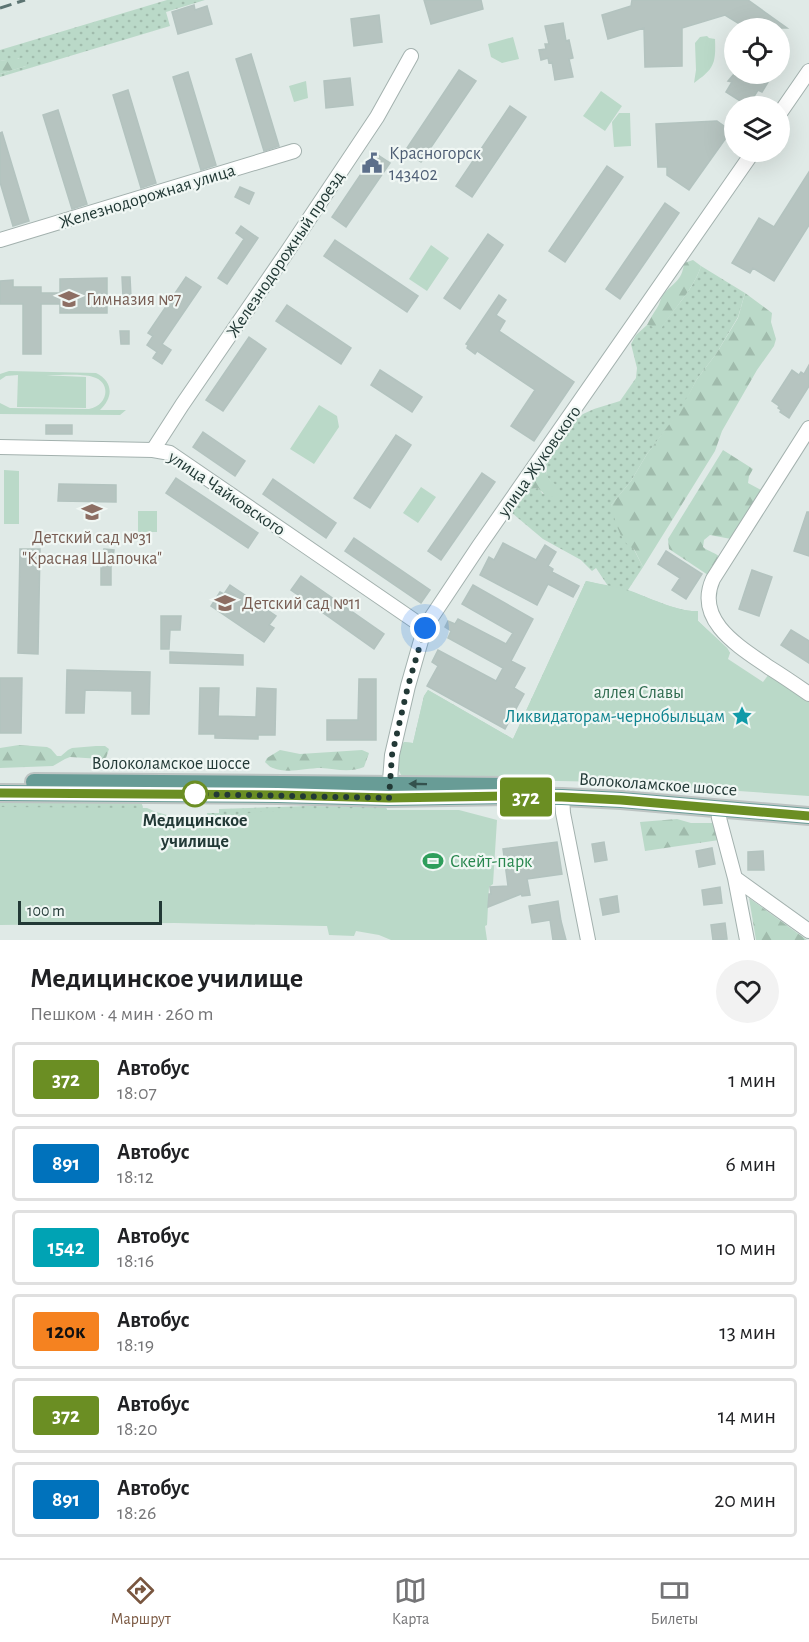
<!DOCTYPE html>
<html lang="ru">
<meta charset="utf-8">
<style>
body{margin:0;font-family:"Alegreya Sans",sans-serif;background:#f2f2f2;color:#202124;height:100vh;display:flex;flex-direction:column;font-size:22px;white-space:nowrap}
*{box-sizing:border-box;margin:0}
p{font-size:20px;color:#757577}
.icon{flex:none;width:33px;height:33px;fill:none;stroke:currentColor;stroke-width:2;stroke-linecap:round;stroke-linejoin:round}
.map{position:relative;height:940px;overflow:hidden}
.drawer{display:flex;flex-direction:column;background:#fff;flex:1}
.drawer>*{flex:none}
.badge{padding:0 12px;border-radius:4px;font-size:21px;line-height:39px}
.fabs{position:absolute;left:724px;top:18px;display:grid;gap:12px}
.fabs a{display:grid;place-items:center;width:66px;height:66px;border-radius:50%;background:#fff;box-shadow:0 6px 24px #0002;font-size:30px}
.scale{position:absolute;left:18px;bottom:15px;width:144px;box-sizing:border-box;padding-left:6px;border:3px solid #223936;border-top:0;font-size:16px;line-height:21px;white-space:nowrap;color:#223936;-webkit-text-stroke:4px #f0f7f4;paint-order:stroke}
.you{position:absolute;width:30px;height:30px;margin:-15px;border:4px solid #fff;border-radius:50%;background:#1a73e8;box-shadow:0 0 0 9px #1a73e833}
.map>.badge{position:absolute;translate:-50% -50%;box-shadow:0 0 0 3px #fff}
.round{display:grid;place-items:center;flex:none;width:63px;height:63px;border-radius:32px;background:#f2f2f2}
.head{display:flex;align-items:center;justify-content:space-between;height:102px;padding:0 30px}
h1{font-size:28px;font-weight:700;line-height:45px}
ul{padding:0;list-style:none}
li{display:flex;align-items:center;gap:18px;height:75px;margin:0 12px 9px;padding:0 18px;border:3px solid #e0e0e0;border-radius:6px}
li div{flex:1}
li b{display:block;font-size:22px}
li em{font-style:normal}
li .badge{min-width:66px;font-weight:700;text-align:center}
.menu{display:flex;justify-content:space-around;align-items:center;height:84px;border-top:2px solid #e0e0e0;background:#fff;font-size:16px;color:#757577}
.menu a{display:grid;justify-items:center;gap:3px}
.menu .on{color:#79563f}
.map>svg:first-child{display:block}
.grass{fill:url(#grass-dots)}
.forest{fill:url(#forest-firs)}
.green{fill:#bad9c8}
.building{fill:#b6c4c0;stroke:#b3c3bf;stroke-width:1.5}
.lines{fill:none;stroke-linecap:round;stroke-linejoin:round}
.minor-casing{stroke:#a3b1ae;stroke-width:16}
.major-casing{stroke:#bdc4c3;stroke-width:20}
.minor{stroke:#fff;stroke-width:14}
.major{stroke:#689c96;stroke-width:16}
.rail{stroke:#5c7472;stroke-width:3;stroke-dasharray:12 6;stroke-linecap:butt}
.oneway{fill:#34524e}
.line-casing{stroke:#fff;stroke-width:14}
.line{stroke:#6b8e23;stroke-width:9}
.walk{stroke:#223936;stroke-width:6;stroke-dasharray:0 10.8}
.stop-dot{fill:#fff;stroke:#6b8e23;stroke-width:3}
.labels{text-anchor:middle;stroke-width:4.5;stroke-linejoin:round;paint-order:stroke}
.service-label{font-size:18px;fill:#4e5e75;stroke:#f0f7f4;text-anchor:start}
.street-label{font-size:18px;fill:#223936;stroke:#f0f7f4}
.education-label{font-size:18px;fill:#785e54;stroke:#f0f7f4;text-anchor:start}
.park-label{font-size:18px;fill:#306c50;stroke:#f0f7f4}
.culture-label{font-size:18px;fill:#0d838f;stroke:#f0f7f4;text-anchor:end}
.stop-label{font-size:18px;font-weight:bold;fill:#223936;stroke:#f0f7f4}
.leisure-label{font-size:18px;fill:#27864d;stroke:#f0f7f4;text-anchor:start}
</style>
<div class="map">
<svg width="809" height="940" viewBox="0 0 809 940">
<defs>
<pattern id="grass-dots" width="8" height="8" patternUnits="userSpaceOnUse" patternTransform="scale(1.5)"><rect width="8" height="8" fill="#bad9c8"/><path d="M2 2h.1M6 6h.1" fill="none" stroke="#a0bbac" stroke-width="1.8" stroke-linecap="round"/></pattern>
<pattern id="forest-firs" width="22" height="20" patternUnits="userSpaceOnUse" patternTransform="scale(1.5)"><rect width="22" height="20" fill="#bad9c8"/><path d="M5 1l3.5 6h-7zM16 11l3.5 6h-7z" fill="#a0bbac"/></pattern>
</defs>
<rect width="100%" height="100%" fill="#e0eae7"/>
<!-- grass -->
<path class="grass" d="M167 0H205L166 12 170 26 0 77V74L26 66 19 58 13 61 0 60V50Z
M701 266 745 293 738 317 716 354 697 379 681 410 647 454 631 481 611 505 643 567 628 590C648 597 677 612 698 611V621L727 648 730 653 535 743 402 745 404 742 413 743 424 696 428 690 513 739 586 581 608 586 596 568 592 571 581 560 543 539 512 513 533 482 531 489 538 488 543 494 552 483 547 477 546 469H542L573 423 583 414 594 409 620 401 636 378 637 368 631 344 636 335 647 325 661 328C674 308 694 289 701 266Z
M0 802H141L143 807 142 810 0 809Z
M307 806 385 807 387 809V815L208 820 207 813H219V809Z"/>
<!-- forest -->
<path class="forest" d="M27 57 28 60 26 66 0 74V60C10 61 17 58 27 57Z
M693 260 701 266C694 289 674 308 661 329L647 325C650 319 653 314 657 308 660 304 660 299 663 295 673 282 682 282 684 263Z
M745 293 772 313 771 322 776 339 774 346 757 370 722 431 715 451 643 567 634 549C619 542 615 519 611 505L631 481 647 454 680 410 697 379 716 354 738 318Z
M723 450 753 469 749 476 748 483 761 490 731 539 710 535 704 540 703 547C709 552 715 552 721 558L708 575 669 549 668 539Z
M542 469H546C547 479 550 482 559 486L558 497C549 497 544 495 538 488L530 489 533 482Z
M19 745 47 747 51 749 57 756H61L68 750 72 748 96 746H105L109 749 106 758 101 759 70 757 65 759 53 766 0 768V748Z
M280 750 300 754 362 750 369 753 364 767C350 773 335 769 321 768 306 768 287 774 273 768 271 768 267 764 265 762L267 758Z
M677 819 691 823H714L719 840 645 851 640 822Z
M749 898 807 940H756Z"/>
<!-- green -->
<path class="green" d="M707 36 709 38 715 39C716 64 714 69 694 83L696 70 695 43 700 37Z
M513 37 519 59 502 63 491 57 488 44Z
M306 81 308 98 294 102 289 86Z
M601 91 622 106 605 131 583 116Z
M619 113H630L631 146 614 147 612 122Z
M431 245 449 258 427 291 409 279Z
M9 371 96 373C114 382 113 398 100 410H126L120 415 0 414V403L10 408 89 409C108 406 112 382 93 377 80 373 54 376 40 375L86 377V408L17 407 18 375 6 376 0 380V374Z
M319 405 337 416 339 427 314 464 290 449Z
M4 470 19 471V524H4Z
M421 487 436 497 418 523 403 513Z
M138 511H157V532H138Z
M586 581C600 584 615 586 629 591 649 597 676 612 698 611V621L727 648 730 653 728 659 763 682 769 674 809 700V796L609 782 409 778 401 775C395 764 398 752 404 742L413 743 424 696 428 690 513 739Z
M0 807 147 808 156 812 178 818 211 819 256 812 306 810H459L497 820 493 884 489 887 487 925 485 926 487 940H391L379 935 356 931 354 936 329 935 327 926H324L174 923 0 925Z"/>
<!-- building -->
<path class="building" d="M424 0H481L483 9 431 24Z
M632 0H748L787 28H746L725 15 682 28V66L645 67 644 28 608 39 602 15 631 6Z
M194 5 195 10 207 6 212 24 178 34 172 12Z
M379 15 382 42 354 46 351 19Z
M563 23 566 41 569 40 573 58 569 59 573 77 555 80 552 62 549 63 548 58 541 60 539 50 546 49 545 44H549L545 26Z
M251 54 279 146 264 151 236 59Z
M459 70 476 81 421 162 405 151Z
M188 72 216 165 201 170 173 77Z
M734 74H773L762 92 758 90 748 106 726 92 732 82 728 81Z
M350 78 353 105 326 108 324 81Z
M128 90 156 183 141 188 113 95Z
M510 106 526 117 472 197 456 186Z
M58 110 87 204 72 209 43 115Z
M717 121 731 131 689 190 667 175V167H658L656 124Z
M2 132 29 221 13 226 0 182V133Z
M375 153 390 163 346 227 332 217Z
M607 166 623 177 565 262 549 251Z
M809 172V225L774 281 753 268 750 273 732 263 759 218 774 227Z
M240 187 254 193 249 204 235 197Z
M665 203 679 213 620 299 606 289Z
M241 226 258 238 227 284 218 278 244 239 236 233Z
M488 234 503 245 460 309 444 298Z
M335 240 418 296 407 312 324 256Z
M122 277H130L131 297H123Z
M186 277 201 287 162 344 171 350 162 364 153 358 157 352 147 345 153 336 148 333Z
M107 278V313H60V304H41V354H23V304H0V281L13 280V287H41V293H60V279Z
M499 295 506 300 496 315 505 321 499 331 574 382 534 441 511 426 535 390 477 351 475 354 467 348 468 345 466 344Z
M287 305 351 348 341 364 276 321Z
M120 331H129V344H121Z
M249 337 266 349 223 411 206 400Z
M809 365V386L789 418 780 412 781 410 778 408 779 406 772 401 792 370 799 375 801 372 804 374Z
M380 370 422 397 412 412 371 385Z
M46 425H72V434H46Z
M203 432 245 461 235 476 193 447Z
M396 435 411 445 370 508 354 498Z
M482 473 495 482 441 560 428 551Z
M176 478 258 533 248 548 166 493Z
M273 479 336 523 326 538 263 494Z
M59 484 116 485V502L58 501Z
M807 512H809V556L794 551Z
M354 538 430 590 421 603 345 551Z
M503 543 536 560 545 545 556 552 548 566 553 569 552 572 579 586 573 597 548 584 537 605 480 575 489 557 494 560Z
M20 549H40L38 654 18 653Z
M104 549 114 550 113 557H111V585H101V568H103Z
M666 551 702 574 686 599 672 590 680 578 658 564Z
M752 570 772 577 759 616 739 609Z
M301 576 384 634 374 649 291 590Z
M230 585 276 616 269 625 274 628 264 642 211 606 220 592 224 594Z
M473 585 533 619 511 661 525 668 514 688 524 694 505 729 427 686 438 666 432 662 438 650 496 681 503 668 448 638 451 631 445 627 448 621 455 624 458 619 506 644 513 633 462 604Z
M161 616H181L180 630H170L169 649H161Z
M791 630 809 641V663L781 645Z
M170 652 243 655V665L170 663Z
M67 670 150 672 149 714H132V691L85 690 84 713H66Z
M0 678H22L21 733H0Z
M359 679H376V740H327V720H358Z
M200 688H219L218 716 256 717 257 688 276 689 275 735H258V739L215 738V734H199Z
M557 842 562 874 527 879 530 895 522 896 521 894 488 907 489 894H491L490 887 508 886 503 849Z
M604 842 607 860 595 862 592 844Z
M712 848 715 864 699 867 696 851Z
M763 851 764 870H748V852Z
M720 887 722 903 704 905 702 890Z
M617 896 619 912 603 915 600 899Z
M558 901 561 921 566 940H553L550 920 532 923 529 906Z
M725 923 727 939 713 940 711 925Z"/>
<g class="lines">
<!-- minor casing -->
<g class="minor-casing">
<path id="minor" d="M780 113 809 71
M0 240 294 151
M809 428 713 579C694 621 740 647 770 668 783 676 796 685 809 694
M0 447 153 450 170 453 425 628
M153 450 182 405 287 252 377 117 411 56
M389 793 392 755 408 686 422 637 431 618 479 546 753 152
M562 797 563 813 588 940
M719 808V818L735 878 747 940
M735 878 809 931"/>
</g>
<!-- major casing -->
<g class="major-casing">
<path id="major" d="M34 782 512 786
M0 793 278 795 389 798 507 796 562 797 621 800 809 816"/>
</g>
<!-- minor -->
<use href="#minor" class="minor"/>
<!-- major -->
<use href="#major" class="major"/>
<!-- rail -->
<path class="rail" d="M0 8 25 0"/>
</g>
<!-- one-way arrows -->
<defs><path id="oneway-solid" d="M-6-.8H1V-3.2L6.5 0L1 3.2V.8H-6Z" transform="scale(1.5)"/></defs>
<use class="oneway" href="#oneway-solid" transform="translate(418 784) rotate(-179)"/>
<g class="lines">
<!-- line casing -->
<g class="line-casing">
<path id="line" d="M0 793 278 795 389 798 507 796 562 797 621 800 809 816"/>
</g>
<!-- line -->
<use href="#line" class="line"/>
<!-- walk -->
<path class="walk" d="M195 794 389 798 392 755 408 686 425 628"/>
</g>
<!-- icons -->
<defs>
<g id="civic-bare" transform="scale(1.62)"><path d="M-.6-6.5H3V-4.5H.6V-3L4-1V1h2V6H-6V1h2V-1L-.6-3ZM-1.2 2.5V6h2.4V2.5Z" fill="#5c6f8a" stroke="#f0f7f4" stroke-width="2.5" paint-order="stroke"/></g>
<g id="school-bare" transform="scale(1.62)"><path d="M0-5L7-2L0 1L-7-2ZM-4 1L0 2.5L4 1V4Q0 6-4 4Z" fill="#8d6e63" stroke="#f0f7f4" stroke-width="2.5" paint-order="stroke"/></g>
<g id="sight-bare" transform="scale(1.62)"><path d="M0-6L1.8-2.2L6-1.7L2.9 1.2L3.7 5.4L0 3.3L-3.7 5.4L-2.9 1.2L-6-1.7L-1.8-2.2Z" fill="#0f9aa8" stroke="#f0f7f4" stroke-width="2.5" paint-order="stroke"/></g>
<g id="stadium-bare" transform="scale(1.62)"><path d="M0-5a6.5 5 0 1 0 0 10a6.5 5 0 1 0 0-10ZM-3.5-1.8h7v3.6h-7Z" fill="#2e9e5b" stroke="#f0f7f4" stroke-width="2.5" paint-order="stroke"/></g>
</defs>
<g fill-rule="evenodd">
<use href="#civic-bare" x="372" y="163"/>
<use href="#school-bare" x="69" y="299"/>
<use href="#school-bare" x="92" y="512"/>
<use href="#school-bare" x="225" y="603"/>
<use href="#sight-bare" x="742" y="716"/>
<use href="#stadium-bare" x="433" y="861"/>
</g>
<!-- markers -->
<circle class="stop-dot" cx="195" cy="794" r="12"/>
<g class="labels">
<!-- service labels -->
<g class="service-label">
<text x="389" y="159">Красногорск<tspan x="389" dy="21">143402</tspan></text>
</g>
<!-- street labels -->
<g class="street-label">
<text transform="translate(147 196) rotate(-17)" y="6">Железнодорожная улица</text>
<text transform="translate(285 254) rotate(-56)" y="6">Железнодорожный проезд</text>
<text transform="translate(539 461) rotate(-55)" y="6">улица Жуковского</text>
<text transform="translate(227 493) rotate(34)" y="6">улица Чайковского</text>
<text x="171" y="769">Волоколамское шоссе</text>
<text transform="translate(658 784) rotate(4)" y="6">Волоколамское шоссе</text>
</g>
<!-- education labels -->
<g class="education-label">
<text x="86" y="305">Гимназия №7</text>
<text x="92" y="543" text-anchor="middle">Детский сад №31<tspan x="92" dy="21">"Красная Шапочка"</tspan></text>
<text x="242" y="609">Детский сад №11</text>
</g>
<!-- park labels -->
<g class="park-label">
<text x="639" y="698">аллея Славы</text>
</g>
<!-- culture labels -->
<g class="culture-label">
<text x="725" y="722">Ликвидаторам-чернобыльцам</text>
</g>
<!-- stop labels -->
<g class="stop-label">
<text x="195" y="826">Медицинское<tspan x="195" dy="21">училище</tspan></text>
</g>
<!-- leisure labels -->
<g class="leisure-label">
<text x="450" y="867">Скейт-парк</text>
</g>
</g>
</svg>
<div class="fabs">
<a><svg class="icon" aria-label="locate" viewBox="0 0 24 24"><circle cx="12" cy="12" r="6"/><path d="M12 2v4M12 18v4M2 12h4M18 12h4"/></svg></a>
<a><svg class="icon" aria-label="layers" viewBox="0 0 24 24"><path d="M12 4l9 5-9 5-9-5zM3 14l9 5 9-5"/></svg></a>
</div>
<div class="scale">100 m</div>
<div class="you" style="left:425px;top:628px"></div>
<b class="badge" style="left:526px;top:797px;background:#6b8e23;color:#fff">372</b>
</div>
<section class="drawer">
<div class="head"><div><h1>Медицинское училище</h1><p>Пешком · 4 мин · 260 m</p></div><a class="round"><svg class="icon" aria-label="heart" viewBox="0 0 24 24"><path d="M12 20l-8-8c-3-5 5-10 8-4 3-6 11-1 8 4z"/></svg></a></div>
<ul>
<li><span class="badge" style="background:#6b8e23;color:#fff">372</span><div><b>Автобус</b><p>18:07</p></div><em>1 мин</em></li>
<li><span class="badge" style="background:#0072bc;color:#fff">891</span><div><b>Автобус</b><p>18:12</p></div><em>6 мин</em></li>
<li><span class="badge" style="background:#00a3b4;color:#fff">1542</span><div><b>Автобус</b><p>18:16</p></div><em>10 мин</em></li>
<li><span class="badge" style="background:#f58220;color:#111">120к</span><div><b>Автобус</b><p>18:19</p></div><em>13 мин</em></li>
<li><span class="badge" style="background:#6b8e23;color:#fff">372</span><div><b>Автобус</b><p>18:20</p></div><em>14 мин</em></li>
<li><span class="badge" style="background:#0072bc;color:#fff">891</span><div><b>Автобус</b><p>18:26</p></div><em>20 мин</em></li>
</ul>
</section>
<nav class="menu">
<a class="on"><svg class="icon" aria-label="directions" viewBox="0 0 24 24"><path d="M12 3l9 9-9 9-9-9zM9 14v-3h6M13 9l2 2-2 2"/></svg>Маршрут</a>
<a><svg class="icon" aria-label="map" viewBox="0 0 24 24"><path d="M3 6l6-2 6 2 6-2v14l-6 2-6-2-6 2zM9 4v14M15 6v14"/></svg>Карта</a>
<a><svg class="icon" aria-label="tickets" viewBox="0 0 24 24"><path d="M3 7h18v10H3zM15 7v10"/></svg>Билеты</a>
</nav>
